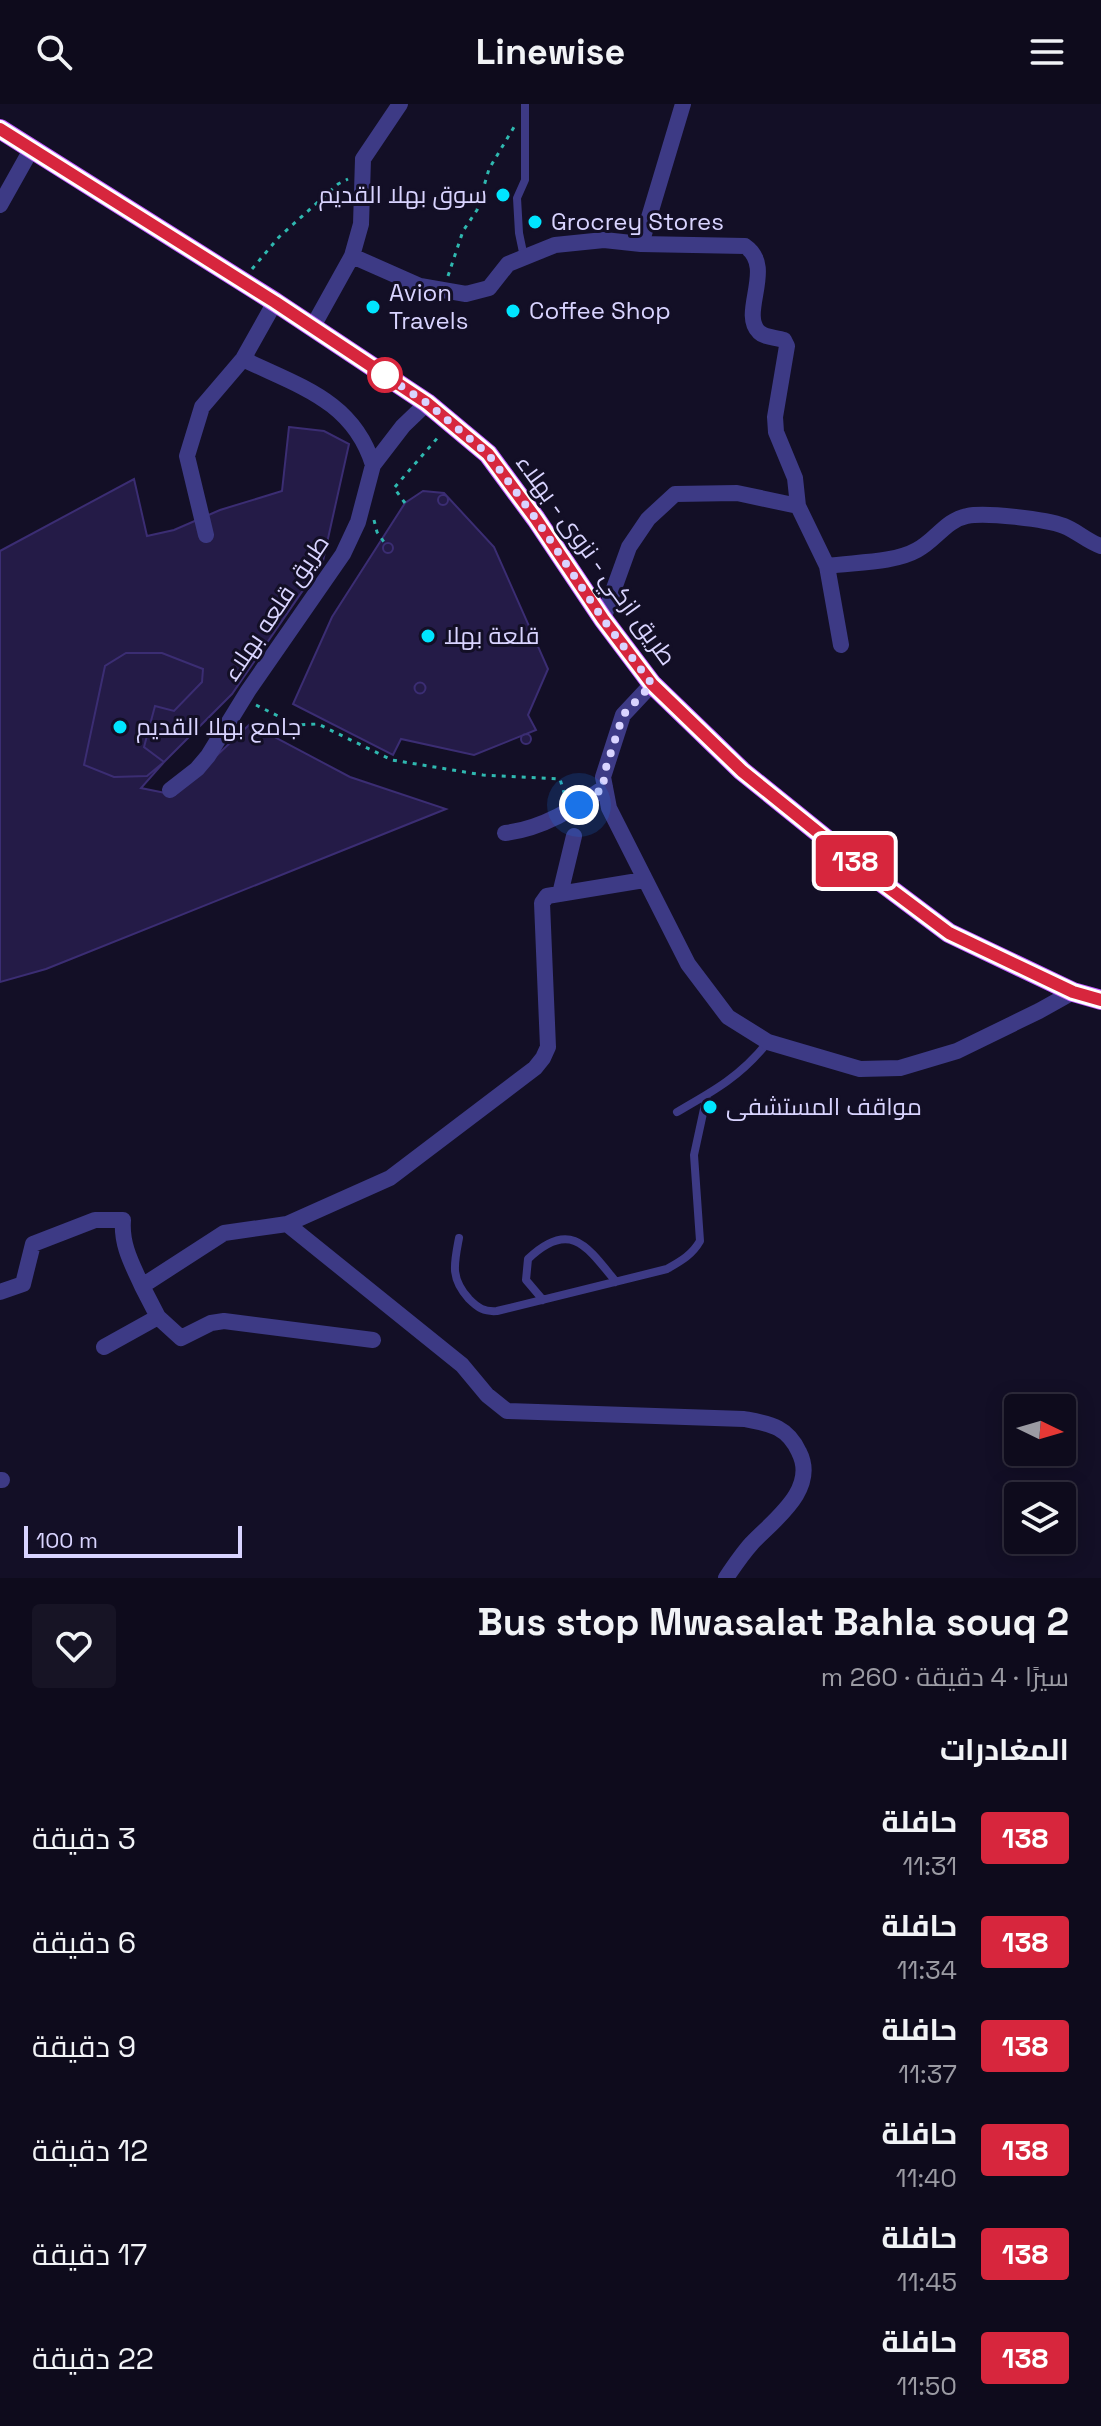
<!DOCTYPE html>
<html lang="ar">
<meta charset="utf-8">
<style>
body{margin:0;font-family:"Space Grotesk",Cairo,sans-serif;background:#171425;color:#f1f3f6;direction:rtl;height:100vh;display:flex;flex-direction:column;font-size:30px;white-space:nowrap}
*{box-sizing:border-box;margin:0}
p{font-size:26px;color:#9b9ba3}
.icon{flex:none;width:44px;height:44px;fill:none;stroke:currentColor;stroke-width:2;stroke-linecap:round;stroke-linejoin:round}
.map{position:relative;height:1474px;overflow:hidden;direction:ltr}
.side{display:flex;flex-direction:column;background:#0e0b1c;flex:1}
.side>*{flex:none}
.badge{padding:0 16px;border-radius:6px;font-size:28px;line-height:52px}
.needle{width:52px;rotate:95deg}
.tools{position:absolute;left:1004px;top:1290px;display:grid;gap:16px}
.tools a{display:grid;place-items:center;width:72px;height:72px;border-radius:8px;background:#0e0b1c;box-shadow:0 4px 20px #0003,0 0 0 2px #2e2b3b;font-size:40px}
.scale{position:absolute;left:24px;bottom:20px;width:218px;box-sizing:border-box;padding-left:8px;border:4px solid #d9d4ff;border-top:0;font-size:22px;line-height:28px;white-space:nowrap;color:#d9d4ff;-webkit-text-stroke:6px #130f26;paint-order:stroke}
.you{position:absolute;width:40px;height:40px;margin:-20px;border:6px solid #fff;border-radius:50%;background:#1a73e8;box-shadow:0 0 0 12px #1a73e833}
.map>.badge{position:absolute;translate:-50% -50%;box-shadow:0 0 0 4px #fff}
h2{padding:0 32px;font-size:30px;line-height:72px}
.round{display:grid;place-items:center;flex:none;width:84px;height:84px;border-radius:8px;background:#171425}
.head{display:flex;align-items:center;justify-content:space-between;height:136px;padding:0 32px}
h1{font-size:38px;font-weight:700;line-height:60px}
ul{padding:0;list-style:none}
li{display:flex;align-items:center;gap:24px;height:104px;padding:0 32px}
li div{flex:1}
li b{display:block;font-size:30px}
li em{font-style:normal}
li .badge{min-width:88px;font-weight:700;text-align:center}
header{display:flex;justify-content:space-between;align-items:center;height:104px;padding:0 32px;background:#0e0b1c;font-size:36px;font-weight:700}
.map>svg:first-child{display:block}
.building{fill:#241b47;stroke:#3b2d73;stroke-width:2}
.lines{fill:none;stroke-linecap:round;stroke-linejoin:round}
.path{stroke:#2fb8b0;stroke-width:3;stroke-dasharray:4 6;stroke-linecap:butt}
.service{stroke:#3d3a85;stroke-width:8}
.minor{stroke:#3d3a85;stroke-width:16}
.primary{stroke:#c25bff;stroke-width:20}
.line-casing{stroke:#fff;stroke-width:18}
.line{stroke:#d7263d;stroke-width:12}
.walk{stroke:#d9d4ff;stroke-width:8;stroke-dasharray:0 14.4}
.poi-dot{fill:#00e5ff;stroke:#130f26;stroke-width:3}
.stop-dot{fill:#fff;stroke:#d7263d;stroke-width:4}
.labels{text-anchor:middle;stroke-width:6;stroke-linejoin:round;paint-order:stroke}
.poi-label{font-size:24px;fill:#d9d4ff;stroke:#130f26;text-anchor:start}
.street-label{font-size:24px;fill:#d9d4ff;stroke:#130f26}
</style>
<header><svg class="icon" aria-label="menu" viewBox="0 0 24 24"><path d="M4 6h16M4 12h16M4 18h16"/></svg>Linewise<svg class="icon" aria-label="search" viewBox="0 0 24 24"><circle cx="10" cy="10" r="6"/><path d="M15 15l6 6"/></svg></header>
<div class="map">
<svg width="1101" height="1474" viewBox="0 0 1101 1474">
<rect width="100%" height="100%" fill="#130f26"/>
<!-- building -->
<path class="building" d="M289 323 324 327 349 340 323 457 232 590 164 658 141 684 175 691 250 620 350 673 446 705 46 865 0 878V447L134 375 147 432 174 426 220 406 282 387Z
M423 387 444 389 494 443 548 565 528 611 536 626 474 651 401 635 393 651 293 600 332 513 405 399Z
M438 396a5 5 0 1 1 10 0a5 5 0 1 1-10 0Z
M383 444a5 5 0 1 1 10 0a5 5 0 1 1-10 0Z
M126 549H162L203 565 202 578 174 607 155 602 144 643 164 658 147 672 114 673 84 661 105 562Z
M414.5 584a5.5 5.5 0 1 1 11 0a5.5 5.5 0 1 1-11 0Z
M521 635a5 5 0 1 1 10 0a5 5 0 1 1-10 0Z"/>
<g class="lines">
<!-- path -->
<path class="path" d="M252 165 279 133 338 80 348 75
M448 172 463 127 477 106 489 65 514 23
M405 399 394 384 440 331
M374 416 377 428 384 438
M256 601 296 621 318 620 392 656 483 671 560 675 565 692"/>
<!-- service -->
<path class="service" d="M524 153 519 129 517 94 525 76V0
M677 1008C714 987 741 972 768 938
M459 1134C454 1160 450 1174 469 1195 478 1204 484 1208 497 1207L667 1165C681 1157 692 1151 700 1137L694 1051 707 991
M543 1196 526 1176 528 1155C570 1115 587 1142 616 1178"/>
<!-- minor -->
<path class="minor" d="M0 101 32 44
M641 140 683 0
M352 152 420 182 466 190 489 184 508 160 555 141 604 136 641 140 745 142C776 163 739 209 759 228 765 234 776 233 784 236L787 242 775 313 776 328 795 374 798 402
M312 224 352 152 361 120 363 55 400 0
M243 255C298 282 353 296 373 361
M206 431 187 352 202 303 243 255 275 198
M827 462 841 541
M603 515 629 443 648 415 675 390 737 389 798 402 827 462C855 458 894 459 917 446 935 437 946 416 967 412 985 408 1046 415 1064 422 1077 427 1088 438 1101 442
M652 580 623 611 603 673 609 704 688 860 728 913 768 938 860 965 900 964 957 947 1039 907 1073 888
M170 686 197 665 208 652 248 587 343 450 358 418 373 361 403 322 427 299
M505 729C542 725 575 704 605 683
M560 790 574 732
M287 1120 462 1261 487 1291 507 1307 744 1315C770 1320 787 1322 799 1348 818 1385 774 1416 752 1439 742 1450 734 1462 726 1474
M0 1188 23 1180 33 1140 95 1116H123C121 1141 132 1160 142 1182
M158 1213 181 1234 211 1219 224 1217 373 1236
M104 1243 158 1213 142 1182 224 1129 287 1120 390 1074 535 964 543 954 548 943 542 799 547 792 644 776
M0 1376H2"/>
<!-- primary -->
<path class="primary" d="M0 25 275 198 427 299 488 350 536 415 603 515 652 580 742 667 861 763 949 829 1073 888 1101 896"/>
</g>
<g class="lines">
<!-- line casing -->
<g class="line-casing">
<path id="line" d="M0 25 275 198 427 299 488 350 536 415 603 515 652 580 742 667 861 763 949 829 1073 888 1101 896"/>
</g>
<!-- line -->
<use href="#line" class="line"/>
<!-- walk -->
<path class="walk" d="M385 271 381 269 427 299 488 350 536 415 603 515 652 580 623 611 603 673 605 683 579 701"/>
</g>
<!-- markers -->
<g class="poi-dot">
<circle cx="503" cy="91" r="8"/>
<circle cx="535" cy="118" r="8"/>
<circle cx="373" cy="203" r="8"/>
<circle cx="513" cy="207" r="8"/>
<circle cx="428" cy="532" r="8"/>
<circle cx="120" cy="623" r="8"/>
<circle cx="710" cy="1003" r="8"/>
</g>
<circle class="stop-dot" cx="385" cy="271" r="16"/>
<g class="labels">
<!-- poi labels -->
<g class="poi-label">
<text x="487" y="99" text-anchor="end">سوق بهلا القديم</text>
<text x="551" y="126">Grocrey Stores</text>
<text x="389" y="197">Avion<tspan x="389" dy="28">Travels</tspan></text>
<text x="529" y="215">Coffee Shop</text>
<text x="444" y="540">قلعة بهلا</text>
<text x="136" y="631">جامع بهلا القديم</text>
<text x="726" y="1011">مواقف المستشفى</text>
</g>
<!-- street labels -->
<g class="street-label">
<text transform="translate(596 456) rotate(54)" y="8">طريق ازكي - نزوى - بهلاء</text>
<text transform="translate(276 504) rotate(-56)" y="8">طريق قلعه بهلاء</text>
</g>
</g>
</svg>
<div class="tools">
<a><svg class="needle" viewBox="-14 -14 28 28"><path d="M0-13l5 13h-10z" fill="#e53935"/><path d="M0 13l5-13h-10z" fill="#9b9ba3"/></svg></a>
<a><svg class="icon" aria-label="layers" viewBox="0 0 24 24"><path d="M12 4l9 5-9 5-9-5zM3 14l9 5 9-5"/></svg></a>
</div>
<div class="scale">100 m</div>
<div class="you" style="left:579px;top:701px"></div>
<b class="badge" style="left:855px;top:757px;background:#d7263d;color:#fff">138</b>
</div>
<section class="side">
<div class="head"><div><h1>Bus stop Mwasalat Bahla souq 2</h1><p>سيرًا · 4 دقيقة · 260 m</p></div><a class="round"><svg class="icon" aria-label="heart" viewBox="0 0 24 24"><path d="M12 20l-8-8c-3-5 5-10 8-4 3-6 11-1 8 4z"/></svg></a></div>
<h2>المغادرات</h2>
<ul>
<li><span class="badge" style="background:#d7263d;color:#fff">138</span><div><b>حافلة</b><p>11:31</p></div><em>3 دقيقة</em></li>
<li><span class="badge" style="background:#d7263d;color:#fff">138</span><div><b>حافلة</b><p>11:34</p></div><em>6 دقيقة</em></li>
<li><span class="badge" style="background:#d7263d;color:#fff">138</span><div><b>حافلة</b><p>11:37</p></div><em>9 دقيقة</em></li>
<li><span class="badge" style="background:#d7263d;color:#fff">138</span><div><b>حافلة</b><p>11:40</p></div><em>12 دقيقة</em></li>
<li><span class="badge" style="background:#d7263d;color:#fff">138</span><div><b>حافلة</b><p>11:45</p></div><em>17 دقيقة</em></li>
<li><span class="badge" style="background:#d7263d;color:#fff">138</span><div><b>حافلة</b><p>11:50</p></div><em>22 دقيقة</em></li>
</ul>
</section>
